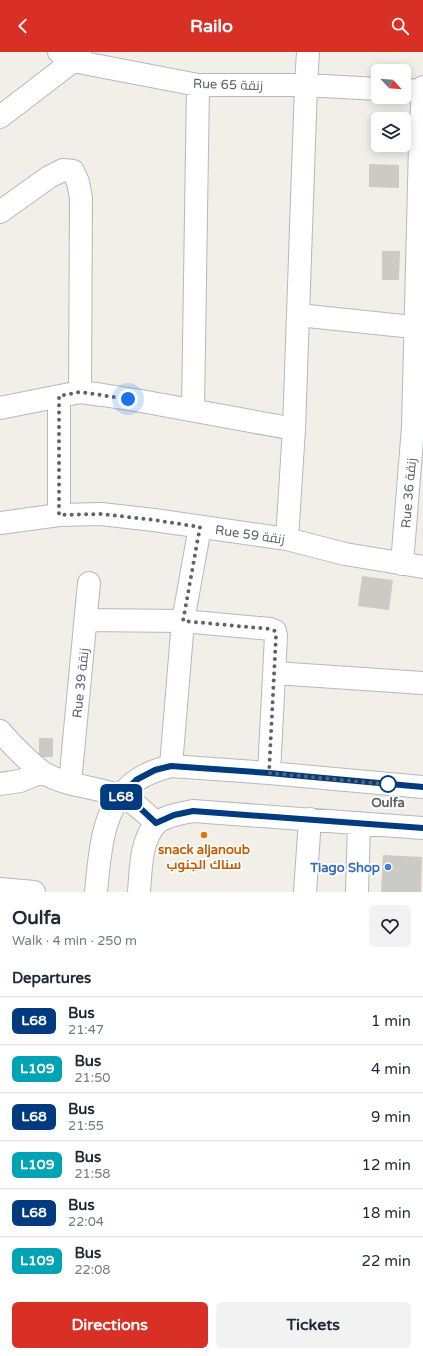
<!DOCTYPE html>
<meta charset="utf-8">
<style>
body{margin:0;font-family:"Varela Round",Cairo,sans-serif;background:#f2f2f3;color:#1f2937;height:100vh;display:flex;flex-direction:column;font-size:15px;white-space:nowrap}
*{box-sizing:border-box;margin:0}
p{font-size:13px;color:#747a83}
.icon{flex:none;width:22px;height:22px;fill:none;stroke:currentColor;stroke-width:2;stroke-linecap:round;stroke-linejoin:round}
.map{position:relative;height:840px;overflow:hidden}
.side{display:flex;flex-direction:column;background:#fff;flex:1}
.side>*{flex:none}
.badge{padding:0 8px;border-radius:6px;font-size:14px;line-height:26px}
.needle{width:26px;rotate:116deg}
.controls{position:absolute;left:371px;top:12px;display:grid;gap:8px}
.controls a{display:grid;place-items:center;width:40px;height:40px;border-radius:6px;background:#fff;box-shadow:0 2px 10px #0003;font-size:20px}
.you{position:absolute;width:20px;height:20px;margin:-10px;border:3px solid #fff;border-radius:50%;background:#1a73e8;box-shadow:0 0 0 6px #1a73e833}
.map>.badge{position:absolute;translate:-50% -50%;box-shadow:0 0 0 2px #fff}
h2{padding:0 12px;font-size:15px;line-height:36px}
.round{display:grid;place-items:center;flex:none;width:42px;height:42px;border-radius:6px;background:#f2f2f3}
.overview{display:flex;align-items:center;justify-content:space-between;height:68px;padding:0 12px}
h1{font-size:19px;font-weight:700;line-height:30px}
.cta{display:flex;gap:8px;margin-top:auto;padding:8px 12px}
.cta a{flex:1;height:46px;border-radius:6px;background:#d93025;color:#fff;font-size:16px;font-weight:700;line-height:46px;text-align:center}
.cta a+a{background:#f2f2f3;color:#1f2937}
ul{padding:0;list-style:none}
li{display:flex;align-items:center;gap:12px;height:48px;padding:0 12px;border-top:1px solid #e0e1e3}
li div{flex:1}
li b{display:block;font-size:15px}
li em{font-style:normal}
li .badge{min-width:44px;font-weight:700;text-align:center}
header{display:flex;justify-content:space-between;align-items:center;height:52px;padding:0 12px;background:#d93025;color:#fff;font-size:18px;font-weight:700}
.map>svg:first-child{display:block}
.building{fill:#cccac5}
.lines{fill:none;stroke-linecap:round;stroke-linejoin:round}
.minor-casing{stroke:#b5b8bc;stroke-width:24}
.minor{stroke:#fff;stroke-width:22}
.line-casing{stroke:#fff;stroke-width:9}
.line{stroke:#003b80;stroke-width:6}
.walk{stroke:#5f6368;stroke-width:4;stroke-dasharray:0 7.2}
.stop-dot{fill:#fff;stroke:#003b80;stroke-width:2}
.food-dot{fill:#e8710a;stroke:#fff;stroke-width:1.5}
.shop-dot{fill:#3f7fe0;stroke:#fff;stroke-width:1.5}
.labels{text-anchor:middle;stroke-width:3.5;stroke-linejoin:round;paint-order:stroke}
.street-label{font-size:13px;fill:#5f6368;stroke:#fff}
.stop-label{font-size:13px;font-weight:bold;fill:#5f6368;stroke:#fff}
.food-label{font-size:13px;font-weight:bold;fill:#c56008;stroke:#fff}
.shop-label{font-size:13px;font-weight:bold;fill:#366cbe;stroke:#fff;text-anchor:end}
</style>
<header><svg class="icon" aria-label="back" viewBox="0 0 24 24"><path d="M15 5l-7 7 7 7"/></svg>Railo<svg class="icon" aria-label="search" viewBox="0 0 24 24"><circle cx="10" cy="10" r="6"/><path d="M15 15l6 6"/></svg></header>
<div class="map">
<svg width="423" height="840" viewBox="0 0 423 840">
<rect width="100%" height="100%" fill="#f1efe8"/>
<!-- building -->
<path class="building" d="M369 112 399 113V136L369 135Z
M382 199H400L399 228H382Z
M362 524 393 528 389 558 358 554Z
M39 686H53V705H39Z
M383 803 422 805 421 840H381Z"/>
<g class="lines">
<!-- minor casing -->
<g class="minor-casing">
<path id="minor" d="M59 0 73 9 198 33H306L378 37
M404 38 423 39
M0 65 73 9 80 0
M0 160 49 125 63 118 73 119 78 130 81 146 80 340
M298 263 423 276
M0 356 80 340 103 343 141 349 294 377
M193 358 198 33
M59 463V344
M0 471 59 463 101 462 154 468 287 487 345 502 423 515
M287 487 294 377 306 33 308 0
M402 512 413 375 420 93 423 35
M86 568 183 569 270 577 275 579 276 584 269 721
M275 621 423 631
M0 679C10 691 29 710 41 719 64 735 95 734 120 744 134 749 145 761 156 771
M171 714 183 569 200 475
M70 731 89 531
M0 732 20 729 42 720
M0 837 34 840
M96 840C100 801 101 753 137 728 147 721 159 717 171 714L269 721 423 735
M139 840C141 818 140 789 156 772 163 764 183 761 193 759L423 776
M305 840 310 767
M357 840 359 771"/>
</g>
<!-- minor -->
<use href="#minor" class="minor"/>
</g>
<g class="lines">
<!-- line casing -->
<g class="line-casing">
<path id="line" d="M423 735 269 721 171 714 155 718 136 728 120 744 140 756 156 771 174 763 193 759 423 776"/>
</g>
<!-- line -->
<use href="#line" class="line"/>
<!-- walk -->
<path class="walk" d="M128 347 80 340 59 344V463L101 462 154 468 200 475 183 569 270 577 275 579 276 584 269 721 395 733 388 732"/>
</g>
<!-- markers -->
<circle class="stop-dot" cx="388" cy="732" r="8"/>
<circle class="food-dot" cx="204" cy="783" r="4"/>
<circle class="shop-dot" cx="388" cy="815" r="4"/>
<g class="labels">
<!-- street labels -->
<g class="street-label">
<text transform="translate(228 32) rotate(2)" y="5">Rue 65 زنقة</text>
<text transform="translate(408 441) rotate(-85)" y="5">Rue 36 زنقة</text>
<text transform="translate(250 482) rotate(8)" y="5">Rue 59 زنقة</text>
<text transform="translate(80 631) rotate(-84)" y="5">Rue 39 زنقة</text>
</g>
<!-- stop labels -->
<g class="stop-label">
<text x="388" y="755">Oulfa</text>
</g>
<!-- food labels -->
<g class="food-label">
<text x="204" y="802">snack aljanoub<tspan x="204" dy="15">سناك الجنوب</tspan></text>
</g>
<!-- shop labels -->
<g class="shop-label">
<text x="380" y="820">Tiago Shop</text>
</g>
</g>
</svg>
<div class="controls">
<a><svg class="needle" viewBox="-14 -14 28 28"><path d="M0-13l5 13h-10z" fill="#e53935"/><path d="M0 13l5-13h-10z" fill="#747a83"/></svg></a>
<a><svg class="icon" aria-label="layers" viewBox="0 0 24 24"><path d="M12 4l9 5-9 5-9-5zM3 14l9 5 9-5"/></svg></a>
</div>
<div class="you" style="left:128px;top:347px"></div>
<b class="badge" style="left:121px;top:745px;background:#003b80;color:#fff">L68</b>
</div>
<section class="side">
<div class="overview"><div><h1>Oulfa</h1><p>Walk · 4 min · 250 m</p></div><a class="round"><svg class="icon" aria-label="heart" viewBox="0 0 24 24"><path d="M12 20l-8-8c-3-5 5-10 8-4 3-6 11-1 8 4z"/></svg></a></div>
<h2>Departures</h2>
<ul>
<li><span class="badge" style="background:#003b80;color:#fff">L68</span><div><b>Bus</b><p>21:47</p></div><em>1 min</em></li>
<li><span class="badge" style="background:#00a3b4;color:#fff">L109</span><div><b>Bus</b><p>21:50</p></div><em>4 min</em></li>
<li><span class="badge" style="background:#003b80;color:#fff">L68</span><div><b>Bus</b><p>21:55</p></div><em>9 min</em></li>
<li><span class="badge" style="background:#00a3b4;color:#fff">L109</span><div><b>Bus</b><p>21:58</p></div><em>12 min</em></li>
<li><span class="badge" style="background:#003b80;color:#fff">L68</span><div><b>Bus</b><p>22:04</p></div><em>18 min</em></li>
<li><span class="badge" style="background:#00a3b4;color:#fff">L109</span><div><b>Bus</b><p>22:08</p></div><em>22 min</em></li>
</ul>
<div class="cta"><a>Directions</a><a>Tickets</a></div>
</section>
